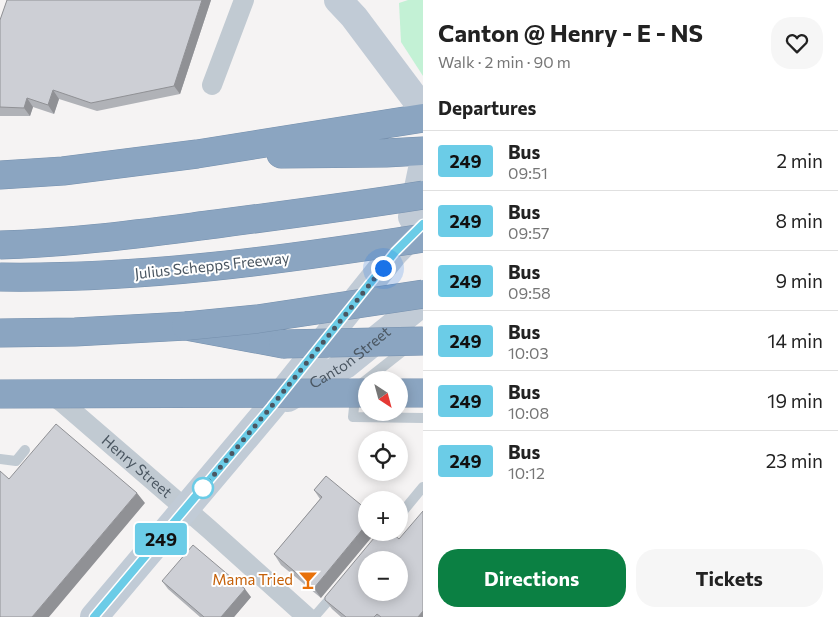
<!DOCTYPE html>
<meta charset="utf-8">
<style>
body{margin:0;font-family:Commissioner,sans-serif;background:#f6f6f6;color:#222;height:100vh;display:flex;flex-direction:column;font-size:19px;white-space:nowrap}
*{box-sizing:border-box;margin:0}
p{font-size:16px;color:#767676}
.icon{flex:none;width:28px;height:28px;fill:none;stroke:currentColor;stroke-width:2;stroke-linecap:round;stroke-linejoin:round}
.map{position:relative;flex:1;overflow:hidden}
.panel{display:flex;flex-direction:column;background:#fff;width:415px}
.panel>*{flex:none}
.badge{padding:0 10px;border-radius:4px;font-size:18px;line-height:32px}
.needle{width:32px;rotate:144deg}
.buttons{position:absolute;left:358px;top:371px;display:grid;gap:10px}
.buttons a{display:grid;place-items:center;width:50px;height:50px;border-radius:50%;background:#fff;box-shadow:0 2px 12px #0003;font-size:25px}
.you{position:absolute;width:25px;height:25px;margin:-12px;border:4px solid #fff;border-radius:50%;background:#1a73e8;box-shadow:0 0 0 8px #1a73e833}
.map>.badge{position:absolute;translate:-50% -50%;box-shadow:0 0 0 2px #fff}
h2{padding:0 15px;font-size:19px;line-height:45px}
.round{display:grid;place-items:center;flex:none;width:52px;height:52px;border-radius:20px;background:#f6f6f6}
.summary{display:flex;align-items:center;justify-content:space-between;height:85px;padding:0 15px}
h1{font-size:24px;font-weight:700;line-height:38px}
.cta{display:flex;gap:10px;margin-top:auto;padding:10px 15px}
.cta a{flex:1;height:58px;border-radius:20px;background:#0b8043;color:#fff;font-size:20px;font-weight:700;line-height:58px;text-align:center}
.cta a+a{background:#f6f6f6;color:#222}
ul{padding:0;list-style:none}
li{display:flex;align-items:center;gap:15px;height:60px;padding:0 15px;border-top:1px solid #e0e0e0}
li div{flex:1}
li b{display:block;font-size:19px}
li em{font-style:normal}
li .badge{min-width:55px;font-weight:700;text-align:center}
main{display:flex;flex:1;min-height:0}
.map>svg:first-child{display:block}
.green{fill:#c3f1d5}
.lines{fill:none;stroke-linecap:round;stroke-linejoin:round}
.highway-casing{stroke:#7690ad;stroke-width:29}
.lane{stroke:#c1cad2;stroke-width:10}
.street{stroke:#c1cad2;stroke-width:20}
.secondary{stroke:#c1cbd6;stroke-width:28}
.highway{stroke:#8ba5c1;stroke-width:28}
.highway-bridge-casing{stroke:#7690ad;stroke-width:29;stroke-linecap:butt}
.highway-bridge{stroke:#8ba5c1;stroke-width:28}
.wall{fill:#b0b2b7}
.shaded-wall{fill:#909195}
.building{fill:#cdcfd5;stroke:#909195;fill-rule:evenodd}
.line-casing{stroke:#fff;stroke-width:11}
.line{stroke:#6bcce7;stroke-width:8}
.walk{stroke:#4a5661;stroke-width:5;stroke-dasharray:0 9}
.stop-dot{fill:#fff;stroke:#6bcce7;stroke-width:2.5}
.labels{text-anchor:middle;stroke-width:4;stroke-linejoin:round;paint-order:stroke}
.street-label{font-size:15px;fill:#4a5661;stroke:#fff}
.food-label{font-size:15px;fill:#c56008;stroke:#fff;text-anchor:end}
</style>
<main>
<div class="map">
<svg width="423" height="617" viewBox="0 0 423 617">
<rect width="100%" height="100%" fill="#f5f3f3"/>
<!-- green -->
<path class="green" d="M408 0H423V76L401 42 399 3Z"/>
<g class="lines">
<!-- highway casing -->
<g class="highway-casing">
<path id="highway" d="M281 154 386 153 423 151
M0 175 63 171 197 154 423 118
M0 333 75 332 186 326 283 344
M399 393H423"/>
</g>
<!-- lane -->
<path class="lane" d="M408 347 356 388 353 417 423 418
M0 459 16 461 25 450
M399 516 423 487
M314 617 335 593"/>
<!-- street -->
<g class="street">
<path d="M212 85 244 0"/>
<path id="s1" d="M48 392 63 403 209 529 307 617"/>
</g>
<!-- secondary -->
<g class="secondary">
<path d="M338 0 354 17 423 109"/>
<path d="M412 217 423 164"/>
<path id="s2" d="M288 398 345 365 423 302"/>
<path d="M94 617 271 407 395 252 423 224"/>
</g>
<!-- highway -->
<use href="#highway" class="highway"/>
<!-- highway-bridge casing -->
<g class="highway-bridge-casing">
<path id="highway-bridge" d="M0 245C72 243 144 233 216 224 285 215 354 206 423 195
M0 277C143 279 282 260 423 238
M186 326 257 319 423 294
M283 344 423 341
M0 394 366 393"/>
</g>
<!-- highway-bridge -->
<use href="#highway-bridge" class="highway-bridge"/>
</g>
<!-- wall -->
<path class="wall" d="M7 0H211L180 94 97 111 59 99 54 114 33 107 30 116H0V20Z
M326 476 321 598 281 565 274 554 320 499 314 490Z
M399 539 423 617H341L332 609 325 600Z
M162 581 251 597 234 617H200L168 589Z"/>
<!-- shaded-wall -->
<path class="shaded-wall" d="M202 0H211L180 94 174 86Z
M53 90 59 99 54 114 48 105Z
M27 98 33 107 30 116 24 108Z
M137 493 145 503 49 617H32Z
M366 525V532H376L321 598 314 588Z
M245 589 251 597 234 617H221Z
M423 611V617H418Z"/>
<!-- building -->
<path class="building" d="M7 0H202L174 86 91 103 53 90 48 105 27 98 24 108 0 107V20Z
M56 424 137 493 32 617H0V471L9 479Z
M326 476 366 509V525L314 588 274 554 322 497 314 490Z
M423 511V611L418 617H381L377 614 374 617H346L325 600V597L379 532H391L399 539ZM366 560H399V592H366Z
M193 545 245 589 221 617H204L162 581Z"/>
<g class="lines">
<!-- line casing -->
<g class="line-casing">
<path id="line" d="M94 617 271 407 395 252 423 224"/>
</g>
<!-- line -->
<use href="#line" class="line"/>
<!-- walk -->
<path class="walk" d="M203 488 271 407 383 268"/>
</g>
<!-- icons -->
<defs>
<g id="bar-bare" transform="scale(1.5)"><path d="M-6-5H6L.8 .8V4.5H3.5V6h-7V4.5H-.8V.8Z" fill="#e8710a" stroke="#fff" stroke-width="2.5" paint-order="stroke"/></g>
</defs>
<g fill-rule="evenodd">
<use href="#bar-bare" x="308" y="580"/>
</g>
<!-- markers -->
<circle class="stop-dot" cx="203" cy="488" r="10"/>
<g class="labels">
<!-- street labels -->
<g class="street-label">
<text transform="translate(212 266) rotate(-6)" y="5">Julius Schepps Freeway</text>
<text dy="5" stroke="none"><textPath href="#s2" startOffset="74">Canton Street</textPath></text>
<text dy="5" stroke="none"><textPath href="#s1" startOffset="116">Henry Street</textPath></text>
</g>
<!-- food labels -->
<g class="food-label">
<text x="293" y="585">Mama Tried</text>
</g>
</g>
</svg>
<div class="buttons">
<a><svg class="needle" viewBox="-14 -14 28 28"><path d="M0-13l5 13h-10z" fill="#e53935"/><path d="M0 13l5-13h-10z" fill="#767676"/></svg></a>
<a><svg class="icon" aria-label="locate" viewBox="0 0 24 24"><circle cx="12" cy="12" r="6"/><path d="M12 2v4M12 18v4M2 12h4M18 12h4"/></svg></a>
<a>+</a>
<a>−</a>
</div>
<div class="you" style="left:383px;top:268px"></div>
<b class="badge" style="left:161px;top:539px;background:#6bcce7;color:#111">249</b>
</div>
<section class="panel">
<div class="summary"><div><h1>Canton @ Henry - E - NS</h1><p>Walk · 2 min · 90 m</p></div><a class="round"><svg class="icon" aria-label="heart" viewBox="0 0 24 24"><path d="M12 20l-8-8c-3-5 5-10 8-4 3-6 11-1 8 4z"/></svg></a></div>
<h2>Departures</h2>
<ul>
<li><span class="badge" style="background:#6bcce7;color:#111">249</span><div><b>Bus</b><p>09:51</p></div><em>2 min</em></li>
<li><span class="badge" style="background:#6bcce7;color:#111">249</span><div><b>Bus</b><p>09:57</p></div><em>8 min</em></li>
<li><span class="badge" style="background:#6bcce7;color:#111">249</span><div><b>Bus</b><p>09:58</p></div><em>9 min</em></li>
<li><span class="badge" style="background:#6bcce7;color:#111">249</span><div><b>Bus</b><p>10:03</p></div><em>14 min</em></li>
<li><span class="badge" style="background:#6bcce7;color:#111">249</span><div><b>Bus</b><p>10:08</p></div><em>19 min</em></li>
<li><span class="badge" style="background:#6bcce7;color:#111">249</span><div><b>Bus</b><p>10:12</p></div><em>23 min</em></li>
</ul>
<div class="cta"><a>Directions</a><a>Tickets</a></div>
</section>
</main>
